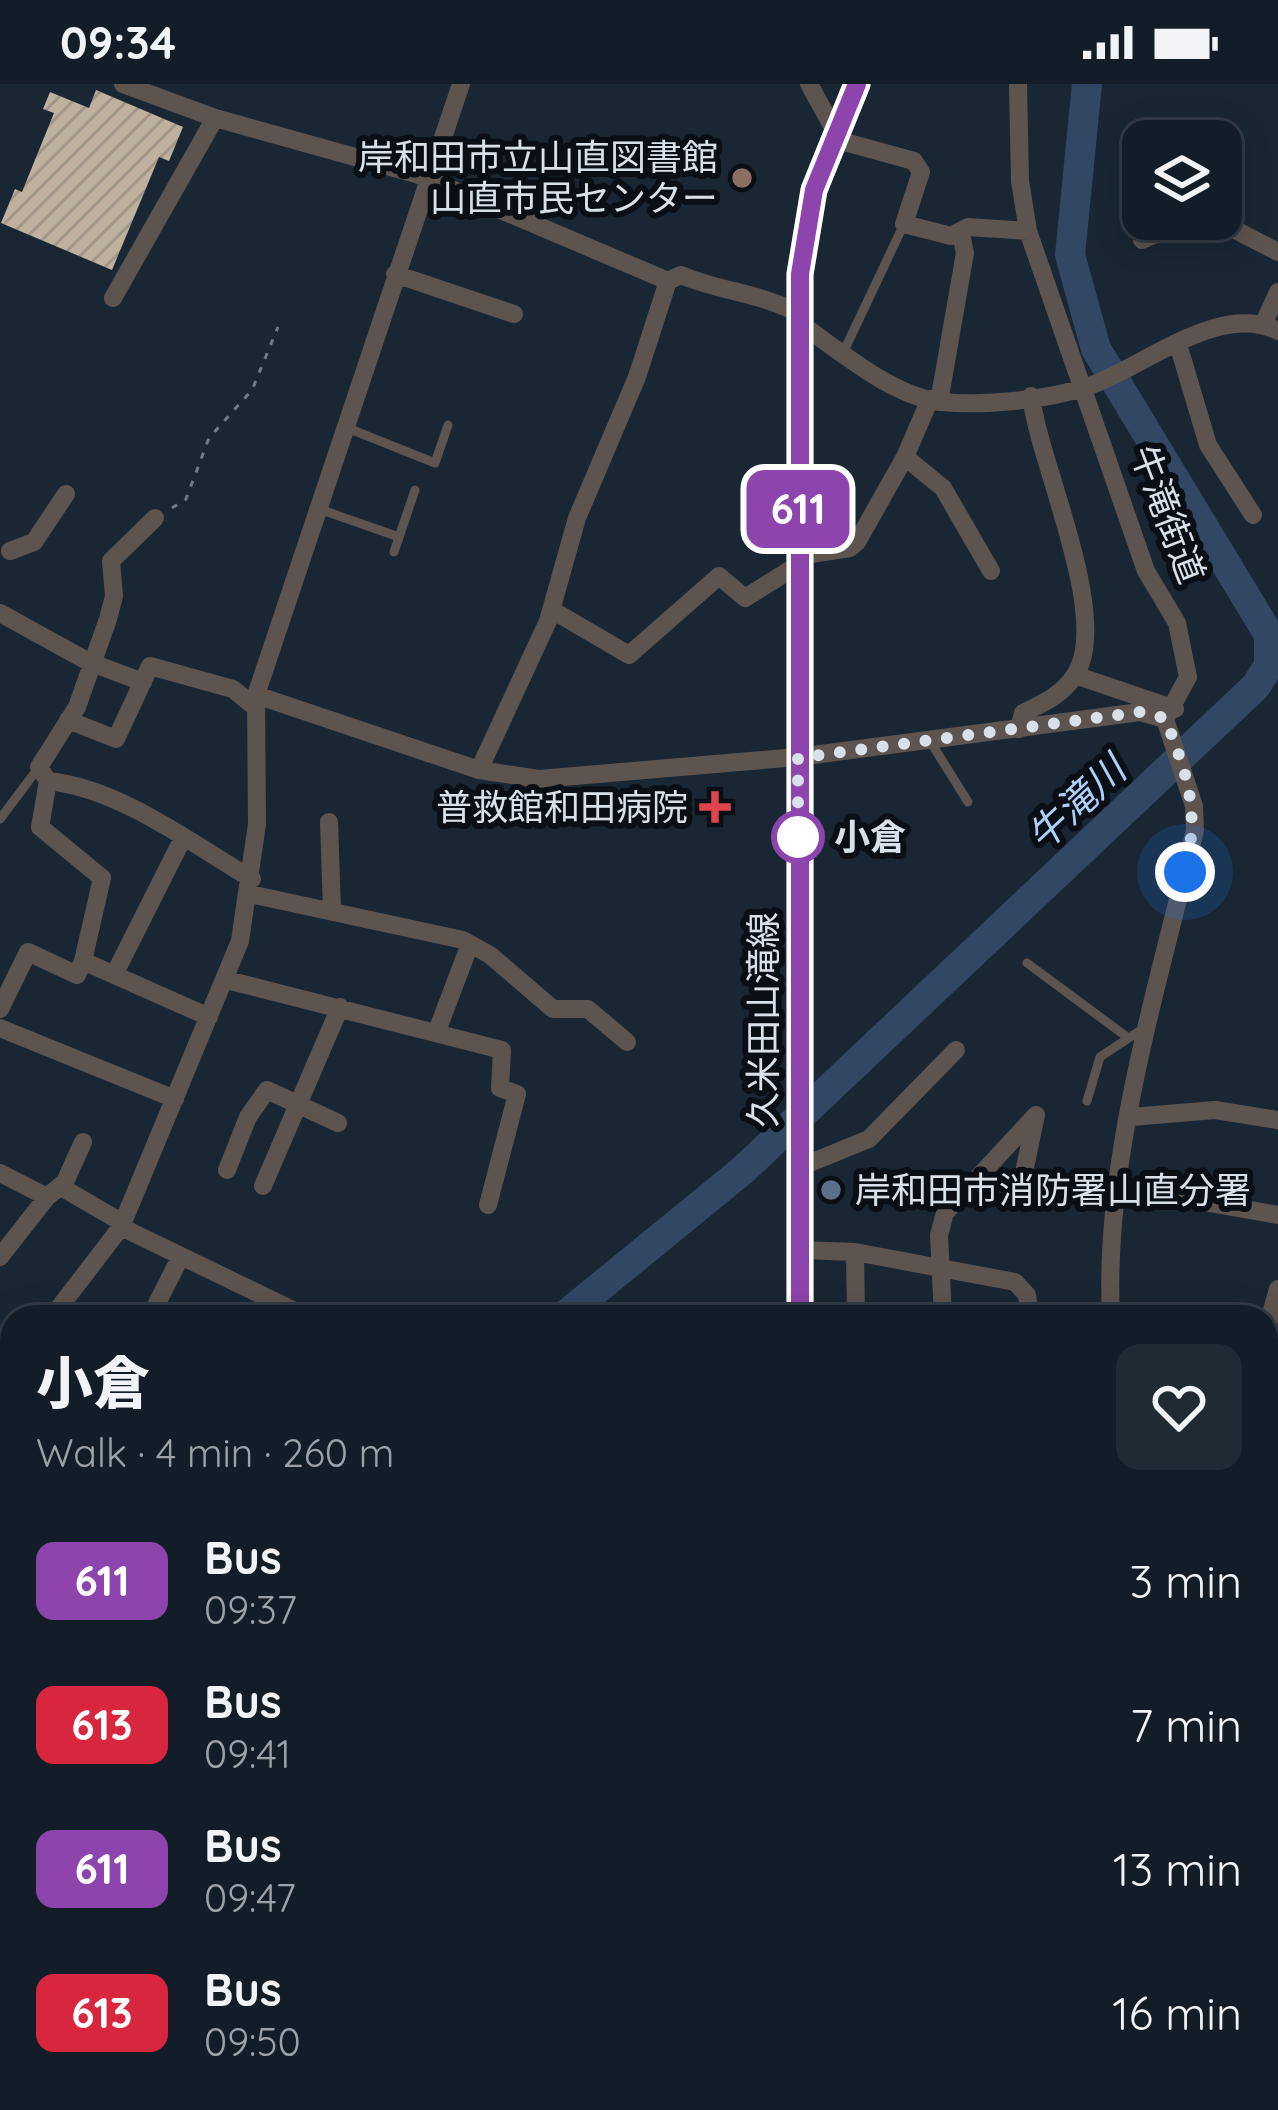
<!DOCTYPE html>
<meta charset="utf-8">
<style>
body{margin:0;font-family:Quicksand,"Noto Sans JP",sans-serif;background:#202a33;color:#f1f3f6;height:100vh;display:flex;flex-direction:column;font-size:45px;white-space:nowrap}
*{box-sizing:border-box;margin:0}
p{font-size:39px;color:#9da2a7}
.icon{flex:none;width:66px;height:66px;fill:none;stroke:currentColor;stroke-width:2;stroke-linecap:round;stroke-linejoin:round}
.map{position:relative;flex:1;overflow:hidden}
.drawer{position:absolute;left:0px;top:1221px;width:1278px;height:807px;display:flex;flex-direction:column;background:#131d27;border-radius:36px 36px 0 0;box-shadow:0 6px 30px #0003,0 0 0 3px #323b44}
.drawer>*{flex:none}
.badge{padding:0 24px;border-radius:18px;font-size:42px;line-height:78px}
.controls{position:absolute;left:1122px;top:36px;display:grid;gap:24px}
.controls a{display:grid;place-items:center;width:120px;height:120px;border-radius:24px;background:#131d27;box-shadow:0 6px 30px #0003,0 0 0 3px #323b44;font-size:60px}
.you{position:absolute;width:60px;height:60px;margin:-30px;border:9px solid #fff;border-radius:50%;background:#1a73e8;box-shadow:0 0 0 18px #1a73e833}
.map>.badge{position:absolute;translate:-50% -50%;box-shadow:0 0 0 6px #fff}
.round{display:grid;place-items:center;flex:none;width:126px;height:126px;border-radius:24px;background:#202a33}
.overview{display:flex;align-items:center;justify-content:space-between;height:204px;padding:0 36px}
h1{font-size:57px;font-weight:800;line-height:90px}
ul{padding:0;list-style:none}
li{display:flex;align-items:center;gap:36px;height:144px;padding:0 36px}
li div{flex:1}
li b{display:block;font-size:45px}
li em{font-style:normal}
li .badge{min-width:132px;font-weight:700;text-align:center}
.status{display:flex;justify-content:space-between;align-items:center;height:84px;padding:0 60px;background:#131d27;direction:ltr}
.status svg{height:33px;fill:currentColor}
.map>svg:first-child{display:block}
.education{fill:#372730}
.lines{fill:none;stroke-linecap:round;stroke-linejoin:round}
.stream{stroke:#314764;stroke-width:4.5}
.river{stroke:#314764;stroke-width:30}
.building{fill:url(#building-hatch)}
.path{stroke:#707c87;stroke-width:3;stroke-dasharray:6 9;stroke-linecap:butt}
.lane{stroke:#5d5450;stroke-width:9}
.street{stroke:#5d5450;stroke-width:18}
.secondary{stroke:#7d6e67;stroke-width:27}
.line-casing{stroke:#fff;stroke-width:27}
.line{stroke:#8e44ad;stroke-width:18}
.walk{stroke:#d8e1ea;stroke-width:12;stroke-dasharray:0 21.6}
.education-dot{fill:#8d6e63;stroke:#090f15;stroke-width:4.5}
.health-dot{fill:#e0444e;stroke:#090f15;stroke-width:4.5}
.stop-dot{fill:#fff;stroke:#8e44ad;stroke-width:6}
.service-dot{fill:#5c6f8a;stroke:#090f15;stroke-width:4.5}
.labels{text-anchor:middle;stroke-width:12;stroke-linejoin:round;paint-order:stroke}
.poi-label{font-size:36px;fill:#d8e1ea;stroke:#090f15;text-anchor:end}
.street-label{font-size:36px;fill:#d8e1ea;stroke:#090f15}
.stop-label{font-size:36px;font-weight:bold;fill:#d8e1ea;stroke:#090f15;text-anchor:start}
.water-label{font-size:39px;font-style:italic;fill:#aecffa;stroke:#090f15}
</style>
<div class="status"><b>09:34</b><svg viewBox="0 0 49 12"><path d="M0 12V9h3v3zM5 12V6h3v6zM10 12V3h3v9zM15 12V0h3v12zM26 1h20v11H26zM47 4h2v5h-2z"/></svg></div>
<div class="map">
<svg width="1278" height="2026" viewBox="0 0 1278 2026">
<defs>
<pattern id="building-hatch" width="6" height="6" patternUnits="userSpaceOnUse" patternTransform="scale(3)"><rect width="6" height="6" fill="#bfb19e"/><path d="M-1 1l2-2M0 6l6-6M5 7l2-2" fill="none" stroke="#a09688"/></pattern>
</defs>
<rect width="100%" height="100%" fill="#192734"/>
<!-- education -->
<path class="education" d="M12 1624V1990L0 1983V1711L6 1695 0 1692V1649Z"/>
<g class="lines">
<!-- stream -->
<path class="stream" d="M787 2026V2016"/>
<!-- river -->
<path class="river" d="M563 1233 743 1086 1256 602 1269 581V551L1096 265 1070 171 1087 0
M186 2026 187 2016"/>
</g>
<!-- building -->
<path class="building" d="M96 6 183 43 169 77 159 73 112 186 1 139 15 105 22 108 54 29 43 25 50 8 89 24Z"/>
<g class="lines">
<!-- path -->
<path class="path" d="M172 424 186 415 209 354 252 306 278 243"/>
<!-- lane -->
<path class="lane" d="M843 269 904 140
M345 343 435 379 448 341
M319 425 399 453
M394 468 415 406
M930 657 968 718
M0 735 39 683
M1027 879 1127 953
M1087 1017 1100 973 1147 942
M0 1708 12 1713
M1266 1888 1278 1907"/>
<!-- street -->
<path class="street" d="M123 0 215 34 416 90 668 197 681 191C721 208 762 209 799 230
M809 0 836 49
M1018 0 1020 97 1028 147 1146 487 1177 539 1188 593 1165 635 1194 722 1195 746C1159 900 1103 1074 1111 1233
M834 55 914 77 921 88 904 140 951 152 968 143 1028 147
M1214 135 1278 168
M1142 156 1190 135
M395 190 514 230
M113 214 215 34
M798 238C839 266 892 313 942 318 985 322 1048 316 1089 302 1144 283 1220 217 1278 247
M1263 241 1278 208
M1178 260 1208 361 1253 431
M930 315 905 373 943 404 991 487
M939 318 965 169 961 150
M155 434 111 477 114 512 108 535 77 623 39 683 48 697 40 743 102 794 83 877 209 933
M10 467 34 458 66 410
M798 472 850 464 857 458 905 373
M552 526 629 571 719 492 745 514 798 481
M0 529 89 578 143 598
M1075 591 1175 625
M256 611 479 686 539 695 798 673 1140 628 1165 635
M68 636 116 655 150 582 233 605 256 624
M1019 645 1023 629C1044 619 1062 611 1075 591 1112 534 1039 380 1031 312
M479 686 548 537 577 434 637 293 668 197
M48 697C119 704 191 759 252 795
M329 738 332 827
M250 810 463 856 490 871 553 925H588L627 958
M114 891 183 754
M227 896 502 966 500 1004 517 1010 488 1121
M0 925 28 868 77 891 83 877
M0 944 175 1015
M437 947 470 860
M1131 1033 1215 1026 1278 1036
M800 1083 869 1055 956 966
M227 1086 248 1033 267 1006 338 1039
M0 1089 47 1113 65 1098 83 1058
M976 1096 1011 1101 1023 1093 1036 1031
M263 1102 340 923
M61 1103 123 1139
M1118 1103 1278 1131
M121 1143 307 1233
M800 1166 855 1168 1015 1198 1027 1211 1030 1233
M855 1168 856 1233
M0 1173 47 1113
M52 1233 121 1143 240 857 257 740 256 611 461 0
M150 1233 181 1172
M943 1233 939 1151 945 1129 1036 1031
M1266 1247 1278 1205
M0 1288 12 1275
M1266 1311 1278 1313
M0 1397 12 1401
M1266 1500 1278 1474
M1266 1593V1599
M1266 1964 1278 1958
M0 1990 12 1996
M49 2016 67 2026
M630 2016 635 2026
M1120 2016 1136 2023 1151 2016
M1217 2016 1219 2026
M91 2026 98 2016
M235 2026 236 2016
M984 2026 988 2016
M1086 2026 1090 2016"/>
<!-- secondary -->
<path class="secondary" d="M800 1233V190L814 106 857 0
M801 2016V2026"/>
</g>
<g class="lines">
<!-- line casing -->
<g class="line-casing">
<path id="line" d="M800 1233V190L814 106 857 0"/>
</g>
<!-- line -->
<use href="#line" class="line"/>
<!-- walk -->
<path class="walk" d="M798 753V768V674L1140 628 1165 634C1188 692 1200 727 1185 788"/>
</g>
<!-- markers -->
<circle class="education-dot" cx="742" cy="94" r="12"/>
<path class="health-dot" d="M709 705h12v12h12v12h-12v12h-12v-12h-12v-12h12z"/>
<circle class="stop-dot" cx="798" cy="753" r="24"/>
<circle class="service-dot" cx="831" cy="1106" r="12"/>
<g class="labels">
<!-- poi labels -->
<g class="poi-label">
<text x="718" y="86">岸和田市立山直図書館<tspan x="718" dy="41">山直市民センター</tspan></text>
<text x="688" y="736">普救館和田病院</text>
<text x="855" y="1119" text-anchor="start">岸和田市消防署山直分署</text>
</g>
<!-- street labels -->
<g class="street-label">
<text transform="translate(1168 430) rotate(69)" y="13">牛滝街道</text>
<text transform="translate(763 936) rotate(-90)" y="13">久米田山滝線</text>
</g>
<!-- stop labels -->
<g class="stop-label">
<text x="834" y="766">小倉</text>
</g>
<!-- water labels -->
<g class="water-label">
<text transform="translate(1076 719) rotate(-43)" y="14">牛滝川</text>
</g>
</g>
</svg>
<div class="controls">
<a><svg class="icon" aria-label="layers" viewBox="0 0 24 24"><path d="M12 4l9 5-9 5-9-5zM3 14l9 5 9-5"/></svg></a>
</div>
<div class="you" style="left:1185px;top:788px"></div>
<b class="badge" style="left:798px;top:425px;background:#8e44ad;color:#fff">611</b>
<section class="drawer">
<div class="overview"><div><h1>小倉</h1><p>Walk · 4 min · 260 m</p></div><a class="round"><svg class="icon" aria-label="heart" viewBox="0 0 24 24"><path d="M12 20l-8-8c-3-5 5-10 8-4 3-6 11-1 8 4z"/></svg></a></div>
<ul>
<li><span class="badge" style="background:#8e44ad;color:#fff">611</span><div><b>Bus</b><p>09:37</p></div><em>3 min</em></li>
<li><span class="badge" style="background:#d7263d;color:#fff">613</span><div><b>Bus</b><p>09:41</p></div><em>7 min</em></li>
<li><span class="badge" style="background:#8e44ad;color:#fff">611</span><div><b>Bus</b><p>09:47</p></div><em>13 min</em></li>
<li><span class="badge" style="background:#d7263d;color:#fff">613</span><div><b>Bus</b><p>09:50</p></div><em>16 min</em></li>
</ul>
</section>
</div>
